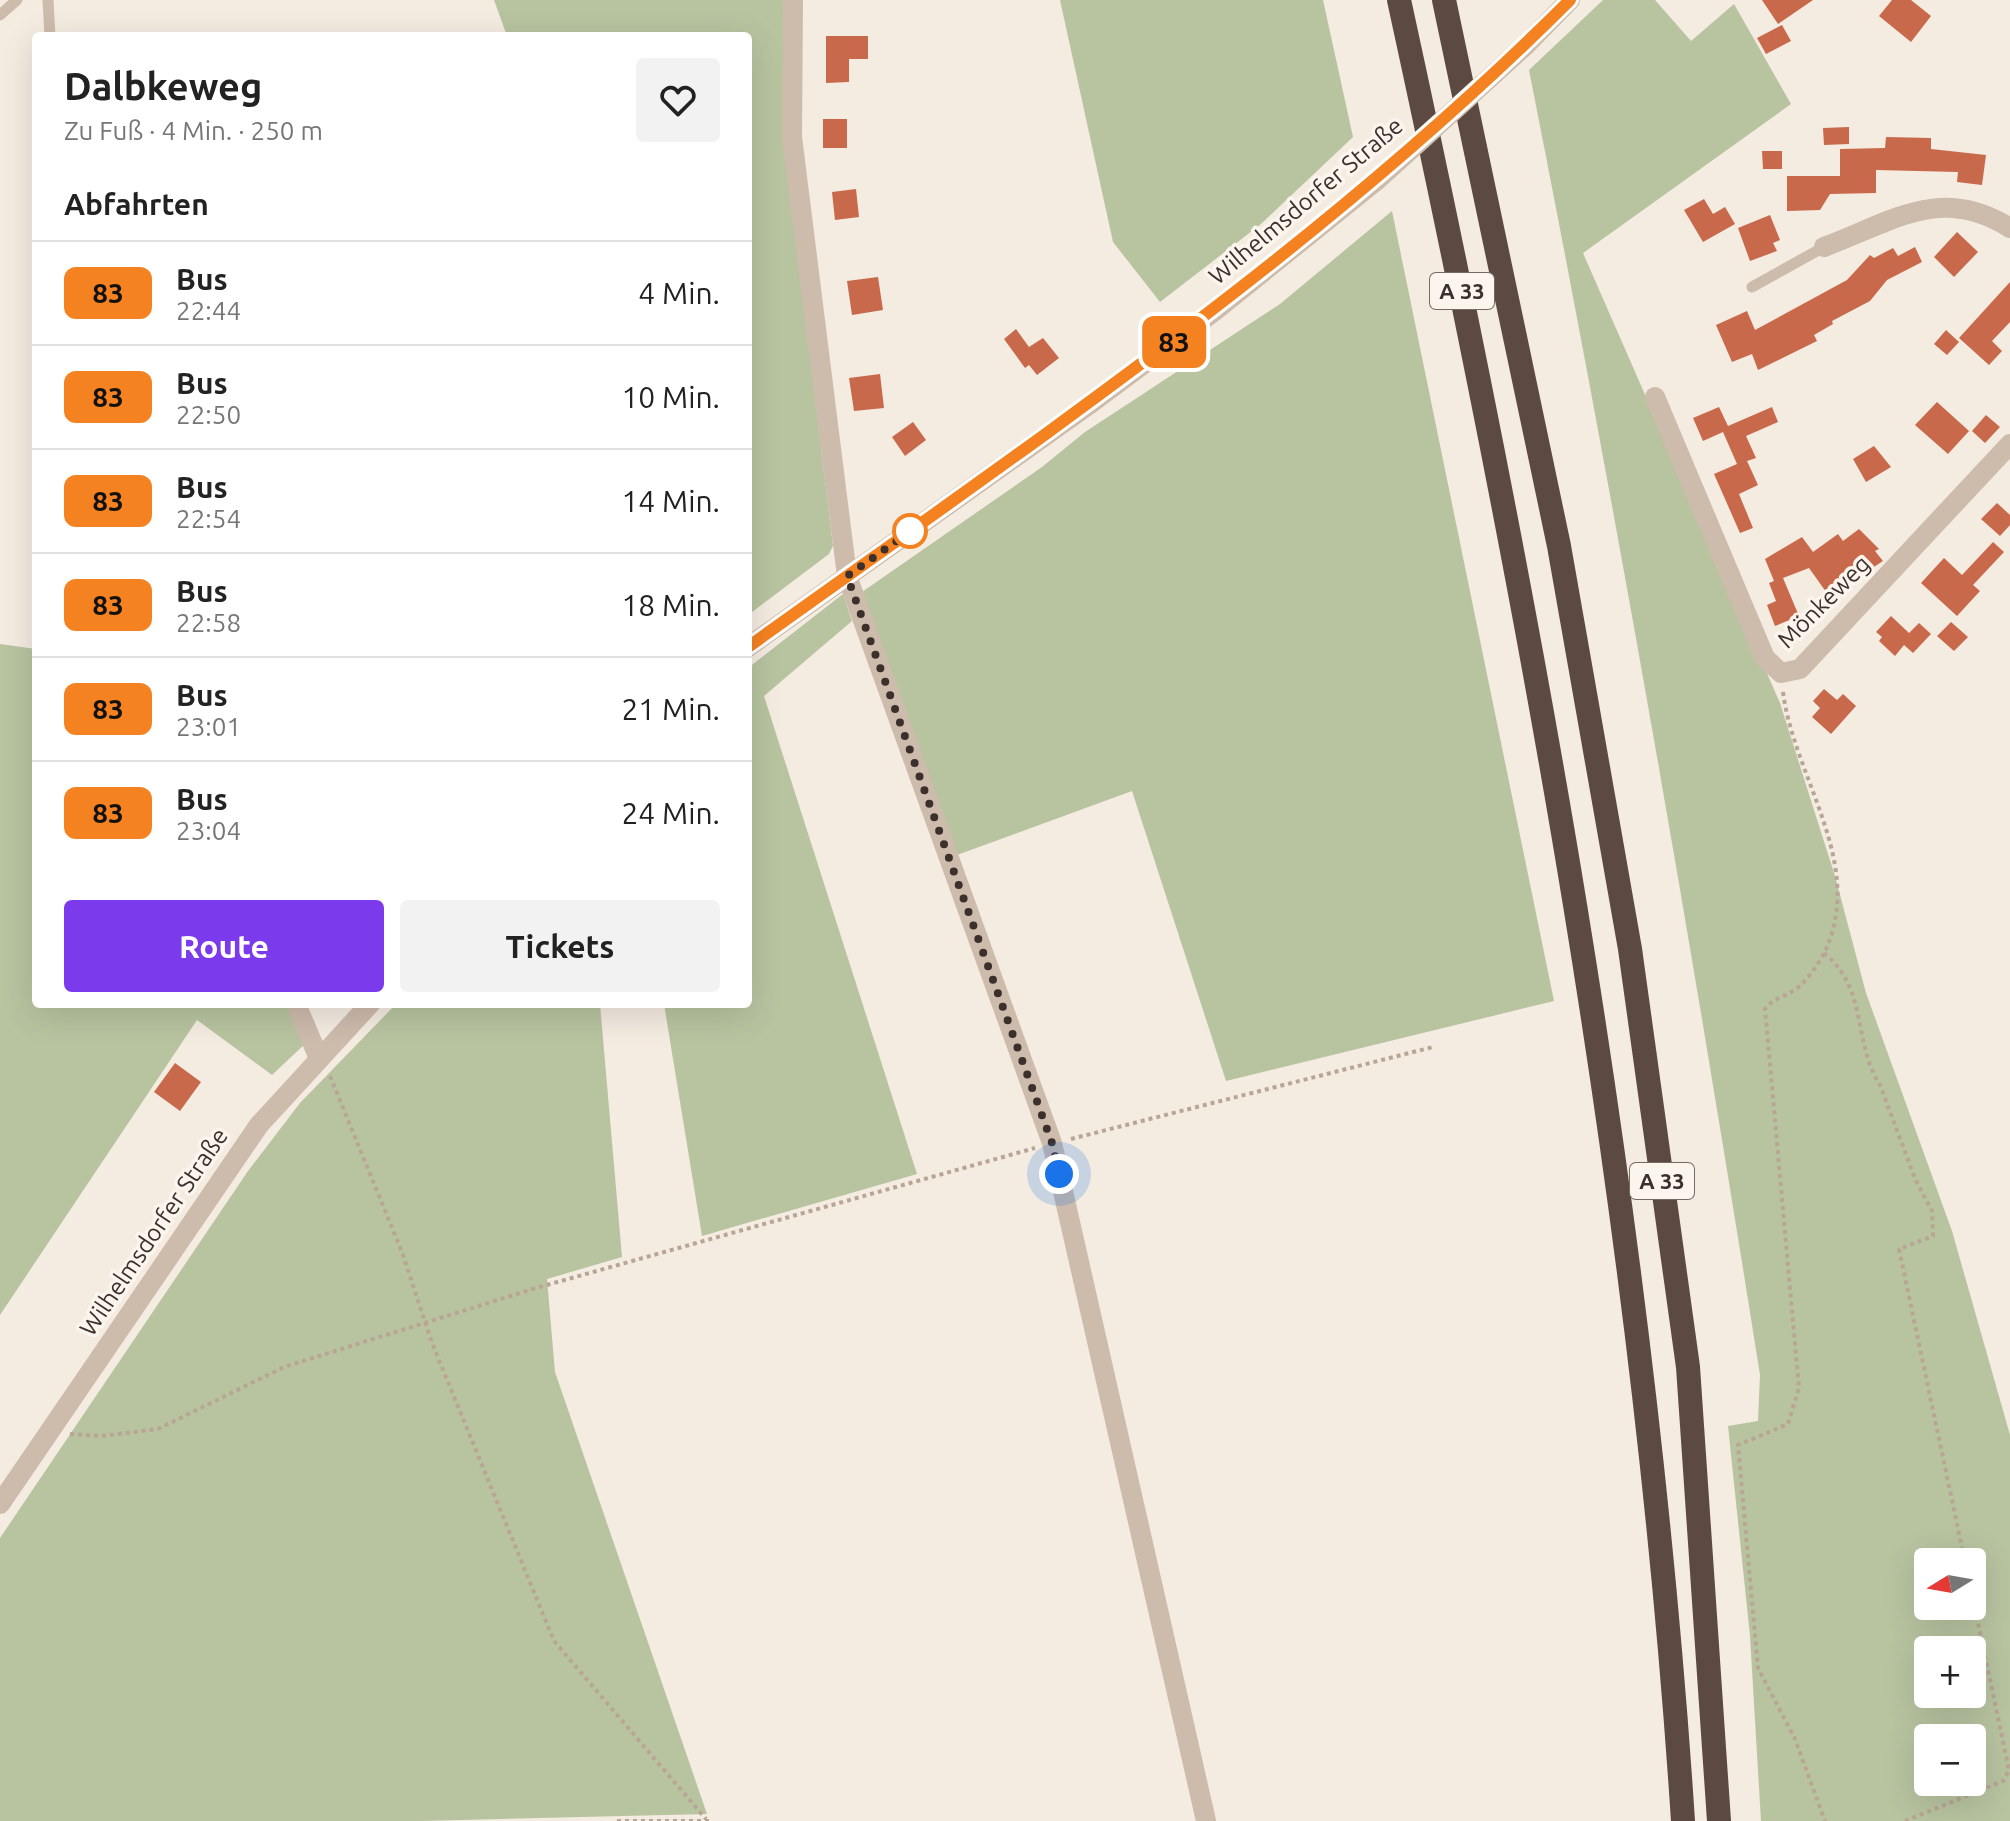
<!DOCTYPE html>
<html lang="de">
<meta charset="utf-8">
<style>
body{margin:0;font-family:Ubuntu,sans-serif;background:#f2f2f2;color:#222;height:100vh;display:flex;flex-direction:column;font-size:30px;white-space:nowrap}
*{box-sizing:border-box;margin:0}
p{font-size:26px;color:#767676}
.icon{flex:none;width:44px;height:44px;fill:none;stroke:currentColor;stroke-width:2;stroke-linecap:round;stroke-linejoin:round}
.map{position:relative;flex:1;overflow:hidden}
.sheet{position:absolute;left:32px;top:32px;width:720px;height:976px;display:flex;flex-direction:column;background:#fff;border-radius:8px;box-shadow:0 8px 32px #0002}
.sheet>*{flex:none}
.badge{padding:0 16px;border-radius:12px;font-size:28px;line-height:52px}
.needle{width:52px;rotate:259deg}
.tools{position:absolute;left:1914px;top:1548px;display:grid;gap:16px}
.tools a{display:grid;place-items:center;width:72px;height:72px;border-radius:8px;background:#fff;box-shadow:0 8px 32px #0002;font-size:40px}
.you{position:absolute;width:40px;height:40px;margin:-20px;border:6px solid #fff;border-radius:50%;background:#1a73e8;box-shadow:0 0 0 12px #1a73e833}
.map>.badge{position:absolute;translate:-50% -50%;box-shadow:0 0 0 4px #fff}
h2{padding:0 32px;font-size:30px;line-height:72px}
.round{display:grid;place-items:center;flex:none;width:84px;height:84px;border-radius:8px;background:#f2f2f2}
.head{display:flex;align-items:center;justify-content:space-between;height:136px;padding:0 32px}
h1{font-size:38px;font-weight:600;line-height:60px}
.button{display:flex;gap:16px;margin-top:auto;padding:16px 32px}
.button a{flex:1;height:92px;border-radius:8px;background:#7c3aed;color:#fff;font-size:32px;font-weight:600;line-height:92px;text-align:center}
.button a+a{background:#f2f2f2;color:#222}
ul{padding:0;list-style:none}
li{display:flex;align-items:center;gap:24px;height:104px;padding:0 32px;border-top:2px solid #e0e0e0}
li div{flex:1}
li b{display:block;font-size:30px}
li em{font-style:normal}
li .badge{min-width:88px;font-weight:700;text-align:center}
.map>svg:first-child{display:block}
.green{fill:#b8c4a0;fill-rule:evenodd}
.building{fill:#c8694b}
.lines{fill:none;stroke-linecap:round;stroke-linejoin:round}
.path{stroke:#b9a596;stroke-width:4;stroke-dasharray:4 4;stroke-linecap:butt}
.service{stroke:#cdbbac;stroke-width:11}
.minor{stroke:#cdbbac;stroke-width:20}
.tertiary{stroke:#cdbbac;stroke-width:20}
.motorway{stroke:#5c4a42;stroke-width:24}
.tertiary-bridge{stroke:#cdbbac;stroke-width:20}
.line-casing{stroke:#fff;stroke-width:18}
.line{stroke:#f58220;stroke-width:12}
.walk{stroke:#3b302b;stroke-width:8;stroke-dasharray:0 14.4}
.stop-dot{fill:#fff;stroke:#f58220;stroke-width:4}
.labels{text-anchor:middle;stroke-width:7;stroke-linejoin:round;paint-order:stroke}
.shield{fill:#fbf5ee;stroke:#756b66;stroke-width:2}
.shield-label{font-size:22px;font-weight:bold;fill:#3b302b}
.street-label{font-size:24px;fill:#3b302b;stroke:#fbf5ee}
</style>
<div class="map">
<svg width="2010" height="1821" viewBox="0 0 2010 1821">
<rect width="100%" height="100%" fill="#f4ebe1"/>
<!-- green -->
<path class="green" d="M494 0H784V139L833 546 829 554 748 615V36H507Z
M1060 0H1323L1353 137 1261 224 1160 302 1113 242Z
M1603 0H1655L1691 41 1734 4 1791 104 1583 253 1780 703 1835 876 1866 993 1952 1231 2010 1435V1821H1761L1750 1636 1728 1426 1758 1421 1760 1375C1691 939 1615 504 1529 70ZM1928 1562H1972V1606H1928ZM1928 1650H1972V1694H1928ZM1928 1738H1972V1782H1928Z
M1392 211 1554 1001 1226 1081 1132 791 957 855 862 592 1042 467 1085 432 1280 304Z
M843 594 852 621 764 696 917 1174 702 1236 664 1004H748V668Z
M0 644 36 649V1004H290L307 1042 272 1075 197 1020 0 1315Z
M396 1004H600L622 1257 547 1279 555 1372 707 1814 421 1821H0V1538L248 1171 300 1103Z"/>
<!-- building -->
<path class="building" d="M1762 0H1813L1778 24Z
M1892 0H1911L1931 16 1911 42 1879 16Z
M1782 25 1791 41 1766 54 1757 38Z
M826 36H868V59H849V82L826 83Z
M823 119H847V148H823Z
M1849 127V144L1824 145 1823 128Z
M1886 137 1931 138V149L1986 155 1982 185 1957 182 1958 172 1876 170V193L1830 194 1820 210 1787 211V176H1840V149L1885 148Z
M1762 151H1782V169H1763Z
M856 189 859 217 835 220 832 192Z
M1704 199 1713 214 1725 207 1735 224 1703 242 1684 210Z
M1770 215 1780 240 1773 243 1777 251 1750 261 1738 228Z
M1957 232 1978 252 1954 277 1934 257Z
M1915 247 1922 262 1887 280 1870 301 1832 321 1833 324 1814 335 1817 341 1758 370 1752 354 1732 362 1716 325 1747 311 1755 330 1847 280 1870 255 1874 258 1893 248 1898 256Z
M878 277 883 310 852 315 847 281Z
M2010 282V322L1992 341 2002 351 1989 365 1959 338Z
M1016 329 1029 347 1043 338 1059 358 1037 375 1029 365 1025 368 1004 339Z
M1946 330 1959 342 1947 355 1934 344Z
M880 374 884 408 854 411 849 378Z
M1937 402 1969 431 1948 454 1915 425Z
M1719 407 1728 426 1772 407 1778 422 1746 436 1756 458 1747 461 1758 485 1739 494 1753 528 1740 533 1714 474 1737 464 1723 432 1703 441 1693 418Z
M1986 415 2000 427 1985 443 1972 431Z
M913 422 926 440 905 456 892 437Z
M1874 446 1891 467 1866 482 1853 459Z
M1997 503 2010 515V525L2000 536 1981 519Z
M1859 529 1879 549 1875 551 1883 561 1829 596 1809 568 1783 578 1799 616 1775 626 1767 605 1776 601 1769 583 1774 581 1765 559 1802 537 1813 552 1838 534 1843 541Z
M1993 542 2004 552 1973 585 1980 591 1957 616 1921 583 1944 558 1962 575Z
M1891 616 1909 633 1919 623 1931 634 1913 653 1904 645 1895 656 1879 641 1882 637 1876 632Z
M1951 622 1968 637 1954 651 1937 636Z
M1824 689 1837 700 1843 694 1856 706 1831 734 1812 717 1820 708 1813 701Z
M175 1063 201 1082 180 1111 154 1092Z"/>
<g class="lines">
<!-- path -->
<path class="path" d="M1783 692C1794 778 1866 864 1825 951 1820 962 1806 982 1796 989 1785 997 1773 998 1765 1009L1799 1388 1788 1424 1738 1445 1758 1668 1795 1739 1825 1821
M1824 953C1869 990 1852 1042 1880 1085L1916 1181 1932 1211 1933 1236 1899 1249 1965 1562
M330 1076 402 1252 432 1343 554 1641 706 1819
M1071 1139 1433 1047
M70 1434 101 1436 158 1429 284 1367 536 1288 1035 1148
M617 1821H710
M1905 1821 2003 1781 2009 1770 1972 1594"/>
<!-- service -->
<path class="service" d="M48 0 50 36
M0 15 17 0
M1752 287 1824 247"/>
<!-- minor -->
<path class="minor" d="M793 0 792 137 847 576 1052 1143 1206 1821
M1824 247C1892 222 1940 184 2010 228
M1655 397 1765 658 1781 673 1800 669 2010 444
M296 1004 318 1056"/>
<!-- tertiary -->
<path class="tertiary" d="M1526 45 1570 0
M748 647 1094 401 1216 310 1376 181
M0 1504 259 1125 370 1004"/>
<!-- motorway -->
<path class="motorway" d="M1399 0C1530 601 1643 1207 1683 1821
M1444 0 1559 546 1630 949 1688 1367 1719 1821"/>
<!-- tertiary-bridge -->
<path class="tertiary-bridge" d="M1376 181 1526 45"/>
</g>
<g class="lines">
<!-- line casing -->
<g class="line-casing">
<path id="line" d="M748 647C1032 443 1322 248 1570 0"/>
</g>
<!-- line -->
<use href="#line" class="line"/>
<!-- walk -->
<path class="walk" d="M910 531 921 524 847 576 1052 1143 1059 1174"/>
</g>
<!-- markers -->
<circle class="stop-dot" cx="910" cy="531" r="16"/>
<g class="labels">
<!-- shield labels -->
<g class="shield">
<rect x="1430" y="273" width="64" height="36" rx="6"/>
<rect x="1630" y="1163" width="64" height="36" rx="6"/>
</g>
<g class="shield-label">
<text x="1462" y="299">A 33</text>
<text x="1662" y="1189">A 33</text>
</g>
<!-- street labels -->
<g class="street-label">
<text transform="translate(1306 201) rotate(-40)" y="8">Wilhelmsdorfer Straße</text>
<text transform="translate(1824 602) rotate(-45)" y="8">Mönkeweg</text>
<text transform="translate(154 1232) rotate(-56)" y="8">Wilhelmsdorfer Straße</text>
</g>
</g>
</svg>
<div class="tools">
<a><svg class="needle" viewBox="-14 -14 28 28"><path d="M0-13l5 13h-10z" fill="#e53935"/><path d="M0 13l5-13h-10z" fill="#767676"/></svg></a>
<a>+</a>
<a>−</a>
</div>
<div class="you" style="left:1059px;top:1174px"></div>
<b class="badge" style="left:1174px;top:342px;background:#f58220;color:#111">83</b>
<section class="sheet">
<div class="head"><div><h1>Dalbkeweg</h1><p>Zu Fuß · 4 Min. · 250 m</p></div><a class="round"><svg class="icon" aria-label="heart" viewBox="0 0 24 24"><path d="M12 20l-8-8c-3-5 5-10 8-4 3-6 11-1 8 4z"/></svg></a></div>
<h2>Abfahrten</h2>
<ul>
<li><span class="badge" style="background:#f58220;color:#111">83</span><div><b>Bus</b><p>22:44</p></div><em>4 Min.</em></li>
<li><span class="badge" style="background:#f58220;color:#111">83</span><div><b>Bus</b><p>22:50</p></div><em>10 Min.</em></li>
<li><span class="badge" style="background:#f58220;color:#111">83</span><div><b>Bus</b><p>22:54</p></div><em>14 Min.</em></li>
<li><span class="badge" style="background:#f58220;color:#111">83</span><div><b>Bus</b><p>22:58</p></div><em>18 Min.</em></li>
<li><span class="badge" style="background:#f58220;color:#111">83</span><div><b>Bus</b><p>23:01</p></div><em>21 Min.</em></li>
<li><span class="badge" style="background:#f58220;color:#111">83</span><div><b>Bus</b><p>23:04</p></div><em>24 Min.</em></li>
</ul>
<div class="button"><a>Route</a><a>Tickets</a></div>
</section>
</div>
